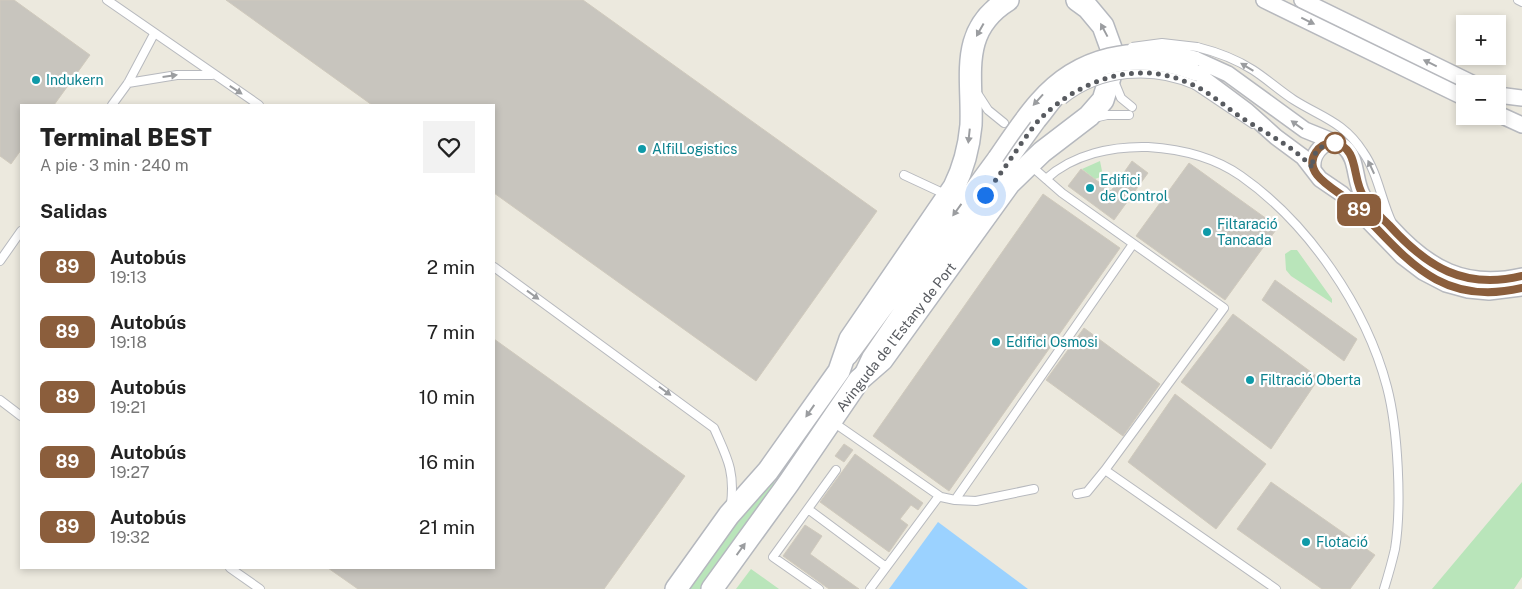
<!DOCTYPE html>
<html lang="es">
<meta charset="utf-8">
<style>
body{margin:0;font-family:"Public Sans",sans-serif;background:#f2f2f2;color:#222;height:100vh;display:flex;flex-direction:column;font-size:19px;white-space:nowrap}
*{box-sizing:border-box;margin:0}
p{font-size:16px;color:#767676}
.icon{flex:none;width:28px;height:28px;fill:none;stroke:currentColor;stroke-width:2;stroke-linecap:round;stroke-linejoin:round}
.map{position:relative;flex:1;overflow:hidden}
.side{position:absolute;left:20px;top:104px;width:475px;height:465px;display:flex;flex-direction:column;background:#fff;border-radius:0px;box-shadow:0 2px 8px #0003}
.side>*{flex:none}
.badge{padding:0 10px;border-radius:8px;font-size:18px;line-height:32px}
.controls{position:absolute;left:1456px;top:15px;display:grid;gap:10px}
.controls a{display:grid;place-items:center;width:50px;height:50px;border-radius:0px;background:#fff;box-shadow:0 2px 8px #0003;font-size:25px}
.you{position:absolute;width:25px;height:25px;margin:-12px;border:4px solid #fff;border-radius:50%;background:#1a73e8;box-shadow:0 0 0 8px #1a73e833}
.map>.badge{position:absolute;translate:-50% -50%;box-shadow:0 0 0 2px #fff}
h2{padding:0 20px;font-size:19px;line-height:45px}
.round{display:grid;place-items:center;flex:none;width:52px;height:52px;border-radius:0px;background:#f2f2f2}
.overview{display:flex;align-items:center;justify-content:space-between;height:85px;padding:0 20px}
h1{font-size:24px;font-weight:800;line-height:38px}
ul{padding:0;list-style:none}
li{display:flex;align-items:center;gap:15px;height:65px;padding:0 20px}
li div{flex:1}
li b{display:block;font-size:19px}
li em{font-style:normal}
li .badge{min-width:55px;font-weight:700;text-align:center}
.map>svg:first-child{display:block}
.green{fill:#b9e5ba}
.water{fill:#9bd2ff}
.building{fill:#c8c5be;stroke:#d0cabd}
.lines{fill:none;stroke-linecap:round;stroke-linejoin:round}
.lane-casing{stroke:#b7b9be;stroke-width:10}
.street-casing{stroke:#b7b9be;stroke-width:18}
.secondary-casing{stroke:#b5b8be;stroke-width:24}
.lane{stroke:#fff;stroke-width:8}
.street{stroke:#fff;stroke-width:15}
.secondary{stroke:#fff;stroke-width:21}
.lane-bridge-casing{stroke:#b7b9be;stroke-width:10;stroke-linecap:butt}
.street-bridge-casing{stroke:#b7b9be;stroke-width:18;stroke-linecap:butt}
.lane-bridge{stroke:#fff;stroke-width:8}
.street-bridge{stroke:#fff;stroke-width:15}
.oneway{fill:#9b9da0}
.line-casing{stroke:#fff;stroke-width:11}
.line{stroke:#8b5e3c;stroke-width:8}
.walk{stroke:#585b60;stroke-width:5;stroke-dasharray:0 9}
.culture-dot{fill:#0f9aa8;stroke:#fff;stroke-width:2}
.stop-dot{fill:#fff;stroke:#8b5e3c;stroke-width:2.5}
.labels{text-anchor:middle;stroke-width:4.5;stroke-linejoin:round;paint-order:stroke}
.culture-label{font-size:14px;fill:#0d838f;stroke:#fff;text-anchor:start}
.street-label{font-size:14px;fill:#585b60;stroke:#fff}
</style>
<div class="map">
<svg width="1522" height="589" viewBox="0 0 1522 589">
<rect width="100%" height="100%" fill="#ece9de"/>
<!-- green -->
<path class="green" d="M1100 161 1103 176 1095 179 1082 169Z
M1291 250H1297L1332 299V303L1291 276 1286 270 1285 254Z
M769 478 775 483 700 589H688Z
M1522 482V577L1514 589H1432Z
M751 569 779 589H736Z"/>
<!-- water -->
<path class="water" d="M938 522 1028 589H889Z"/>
<!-- building -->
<path class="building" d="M0 0H14L90 55 54 105H21V150L11 164 0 156Z
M226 0H583L877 211 756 381 494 193V105H372Z
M1132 161 1148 173 1114 220 1068 186 1081 169 1111 191Z
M1189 163 1278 227 1225 300 1136 236Z
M1043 194 1120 248 949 491 873 436Z
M1275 280 1357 339 1344 361 1262 300Z
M1233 314 1319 378 1271 449 1181 382Z
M1084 328 1160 384 1123 436 1046 380Z
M494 339 685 476 604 589H358L328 568H494Z
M1175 394 1266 464 1216 529 1128 462Z
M844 444 853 450 844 462 835 456Z
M855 454 923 503 918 510 911 505 900 519 908 525 889 552 820 502Z
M1271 482 1375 555 1350 589H1322L1237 529Z
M805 525 822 536 810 554 859 589H829L783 556Z"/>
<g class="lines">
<!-- lane casing -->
<g class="lane-casing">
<path id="lane" d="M107 0 259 105
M1518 0 1522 2
M1197 47C1217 52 1236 59 1253 70 1267 79 1280 91 1294 100 1321 117 1344 122 1363 152 1378 173 1381 200 1392 223
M1114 81 1121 98 1132 107
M128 83 177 75H212
M1195 85 1253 124
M977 93 988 110 1004 123
M112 105 128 83 154 34
M1094 118 1107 115H1129
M1030 165 1062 193 1224 308 1105 470 1276 589
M904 175 947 195
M1046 179C1073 154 1113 146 1148 147 1180 149 1214 157 1241 176 1308 223 1366 307 1387 387 1398 429 1402 506 1395 549 1392 562 1388 576 1384 589
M0 261 21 231
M494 267 714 428C727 458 735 470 731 504
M0 400 21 416
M833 422 941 497 955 500 1133 244
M1077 494 1087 492 1105 470
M955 500 976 501 1034 489
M808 509 886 567
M230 568 260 589
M819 589 773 557 836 470
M870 589 939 496"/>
</g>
<!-- street casing -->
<g class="street-casing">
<path id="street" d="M1264 0 1465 98
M1302 0 1474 84
M1195 59 1228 74 1305 130 1337 143
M1196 73 1247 111 1276 137 1303 157 1320 179 1342 194 1402 256 1423 272 1446 284 1468 290 1489 292 1522 288
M1498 95 1522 98
M1498 114 1522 125
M1313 168C1311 152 1328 134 1344 147 1358 158 1354 182 1363 196 1370 208 1381 218 1391 227 1428 268 1465 289 1522 276
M849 357 996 157
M863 372 870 357 915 291 1038 121"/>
</g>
<!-- secondary casing -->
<g class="secondary-casing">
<path id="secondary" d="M676 589 729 515 768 471 839 371 850 339 954 187C964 167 969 147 971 125 973 76 958 31 1008 0
M712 589 788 484 859 380 882 360 1009 184 1042 152 1089 116 1103 100 1112 71 1111 48 1103 26 1088 8 1077 0"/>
</g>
<!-- lane -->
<use href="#lane" class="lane"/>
<!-- street -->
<use href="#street" class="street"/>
<!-- secondary -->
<use href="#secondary" class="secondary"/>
<!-- lane-bridge casing -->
<g class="lane-bridge-casing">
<path id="lane-bridge" d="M1132 47 1162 43 1197 47
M1063 100C1100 70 1152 66 1195 85"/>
</g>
<!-- street-bridge casing -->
<g class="street-bridge-casing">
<path id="street-bridge" d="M1038 121C1046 112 1052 102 1060 94 1096 57 1151 55 1196 73
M996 157C1009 138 1022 118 1037 101 1078 53 1136 43 1195 59"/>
</g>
<!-- lane-bridge -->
<use href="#lane-bridge" class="lane-bridge"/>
<!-- street-bridge -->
<use href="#street-bridge" class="street-bridge"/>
</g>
<!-- one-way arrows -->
<defs><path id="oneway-solid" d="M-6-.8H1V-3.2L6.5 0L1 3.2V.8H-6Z" transform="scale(1.25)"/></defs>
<g class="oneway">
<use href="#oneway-solid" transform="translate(1308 21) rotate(26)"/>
<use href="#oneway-solid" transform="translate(980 30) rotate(119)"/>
<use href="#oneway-solid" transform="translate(1104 30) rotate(-118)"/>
<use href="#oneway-solid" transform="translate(1430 63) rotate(-154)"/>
<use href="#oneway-solid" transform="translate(1247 67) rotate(-149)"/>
<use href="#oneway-solid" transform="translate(170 76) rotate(-8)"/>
<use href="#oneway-solid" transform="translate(236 90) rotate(33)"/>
<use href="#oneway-solid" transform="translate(1038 100) rotate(132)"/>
<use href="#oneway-solid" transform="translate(1297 125) rotate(-144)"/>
<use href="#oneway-solid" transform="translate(969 136) rotate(96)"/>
<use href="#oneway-solid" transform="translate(1371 167) rotate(-115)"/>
<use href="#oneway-solid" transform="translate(957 210) rotate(126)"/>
<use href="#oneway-solid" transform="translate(533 295) rotate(36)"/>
<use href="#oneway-solid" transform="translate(665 391) rotate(36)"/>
<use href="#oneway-solid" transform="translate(810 411) rotate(125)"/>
<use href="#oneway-solid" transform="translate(741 549) rotate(-54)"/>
</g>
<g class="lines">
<!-- line casing -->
<g class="line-casing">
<path id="line" d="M1522 276C1464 290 1427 267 1389 225 1380 216 1370 208 1364 197 1355 184 1357 167 1350 154 1346 147 1339 143 1332 143 1325 143 1319 147 1316 152 1300 175 1340 191 1353 204 1405 256 1438 308 1522 288"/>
</g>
<!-- line -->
<use href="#line" class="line"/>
<!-- walk -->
<path class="walk" d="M985 195C997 178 1009 162 1020 145 1026 137 1032 128 1039 120 1076 82 1133 60 1184 81 1206 89 1223 105 1242 118 1267 134 1293 146 1313 168 1311 153 1320 144 1335 143"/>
</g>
<!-- markers -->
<g class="culture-dot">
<circle cx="36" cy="80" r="5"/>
<circle cx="642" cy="149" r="5"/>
<circle cx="1090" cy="188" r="5"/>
<circle cx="1207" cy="232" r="5"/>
<circle cx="996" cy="342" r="5"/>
<circle cx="1250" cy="380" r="5"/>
<circle cx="1306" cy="542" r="5"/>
</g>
<circle class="stop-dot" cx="1335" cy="143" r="10"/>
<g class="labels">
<!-- culture labels -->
<g class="culture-label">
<text x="46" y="85">Indukern</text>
<text x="652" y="154">AlfilLogistics</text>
<text x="1100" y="185">Edifici<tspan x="1100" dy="16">de Control</tspan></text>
<text x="1217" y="229">Filtaració<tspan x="1217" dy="16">Tancada</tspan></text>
<text x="1006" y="347">Edifici Osmosi</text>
<text x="1260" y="385">Filtració Oberta</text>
<text x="1316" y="547">Flotació</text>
</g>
<!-- street labels -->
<g class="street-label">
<text transform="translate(896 337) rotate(-52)" y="5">Avinguda de l'Estany de Port</text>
</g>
</g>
</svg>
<div class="controls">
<a>+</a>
<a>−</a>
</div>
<div class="you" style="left:985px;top:195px"></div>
<b class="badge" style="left:1359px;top:210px;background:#8b5e3c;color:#fff">89</b>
<section class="side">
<div class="overview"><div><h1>Terminal BEST</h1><p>A pie · 3 min · 240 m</p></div><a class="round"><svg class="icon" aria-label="heart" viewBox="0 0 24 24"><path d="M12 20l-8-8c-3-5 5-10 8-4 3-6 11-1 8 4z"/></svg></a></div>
<h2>Salidas</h2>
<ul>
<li><span class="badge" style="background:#8b5e3c;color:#fff">89</span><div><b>Autobús</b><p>19:13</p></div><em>2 min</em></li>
<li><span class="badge" style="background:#8b5e3c;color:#fff">89</span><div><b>Autobús</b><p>19:18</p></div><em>7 min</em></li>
<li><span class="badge" style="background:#8b5e3c;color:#fff">89</span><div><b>Autobús</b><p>19:21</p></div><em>10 min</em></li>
<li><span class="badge" style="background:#8b5e3c;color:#fff">89</span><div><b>Autobús</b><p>19:27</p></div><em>16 min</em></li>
<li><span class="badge" style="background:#8b5e3c;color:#fff">89</span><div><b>Autobús</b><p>19:32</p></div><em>21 min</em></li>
</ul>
</section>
</div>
